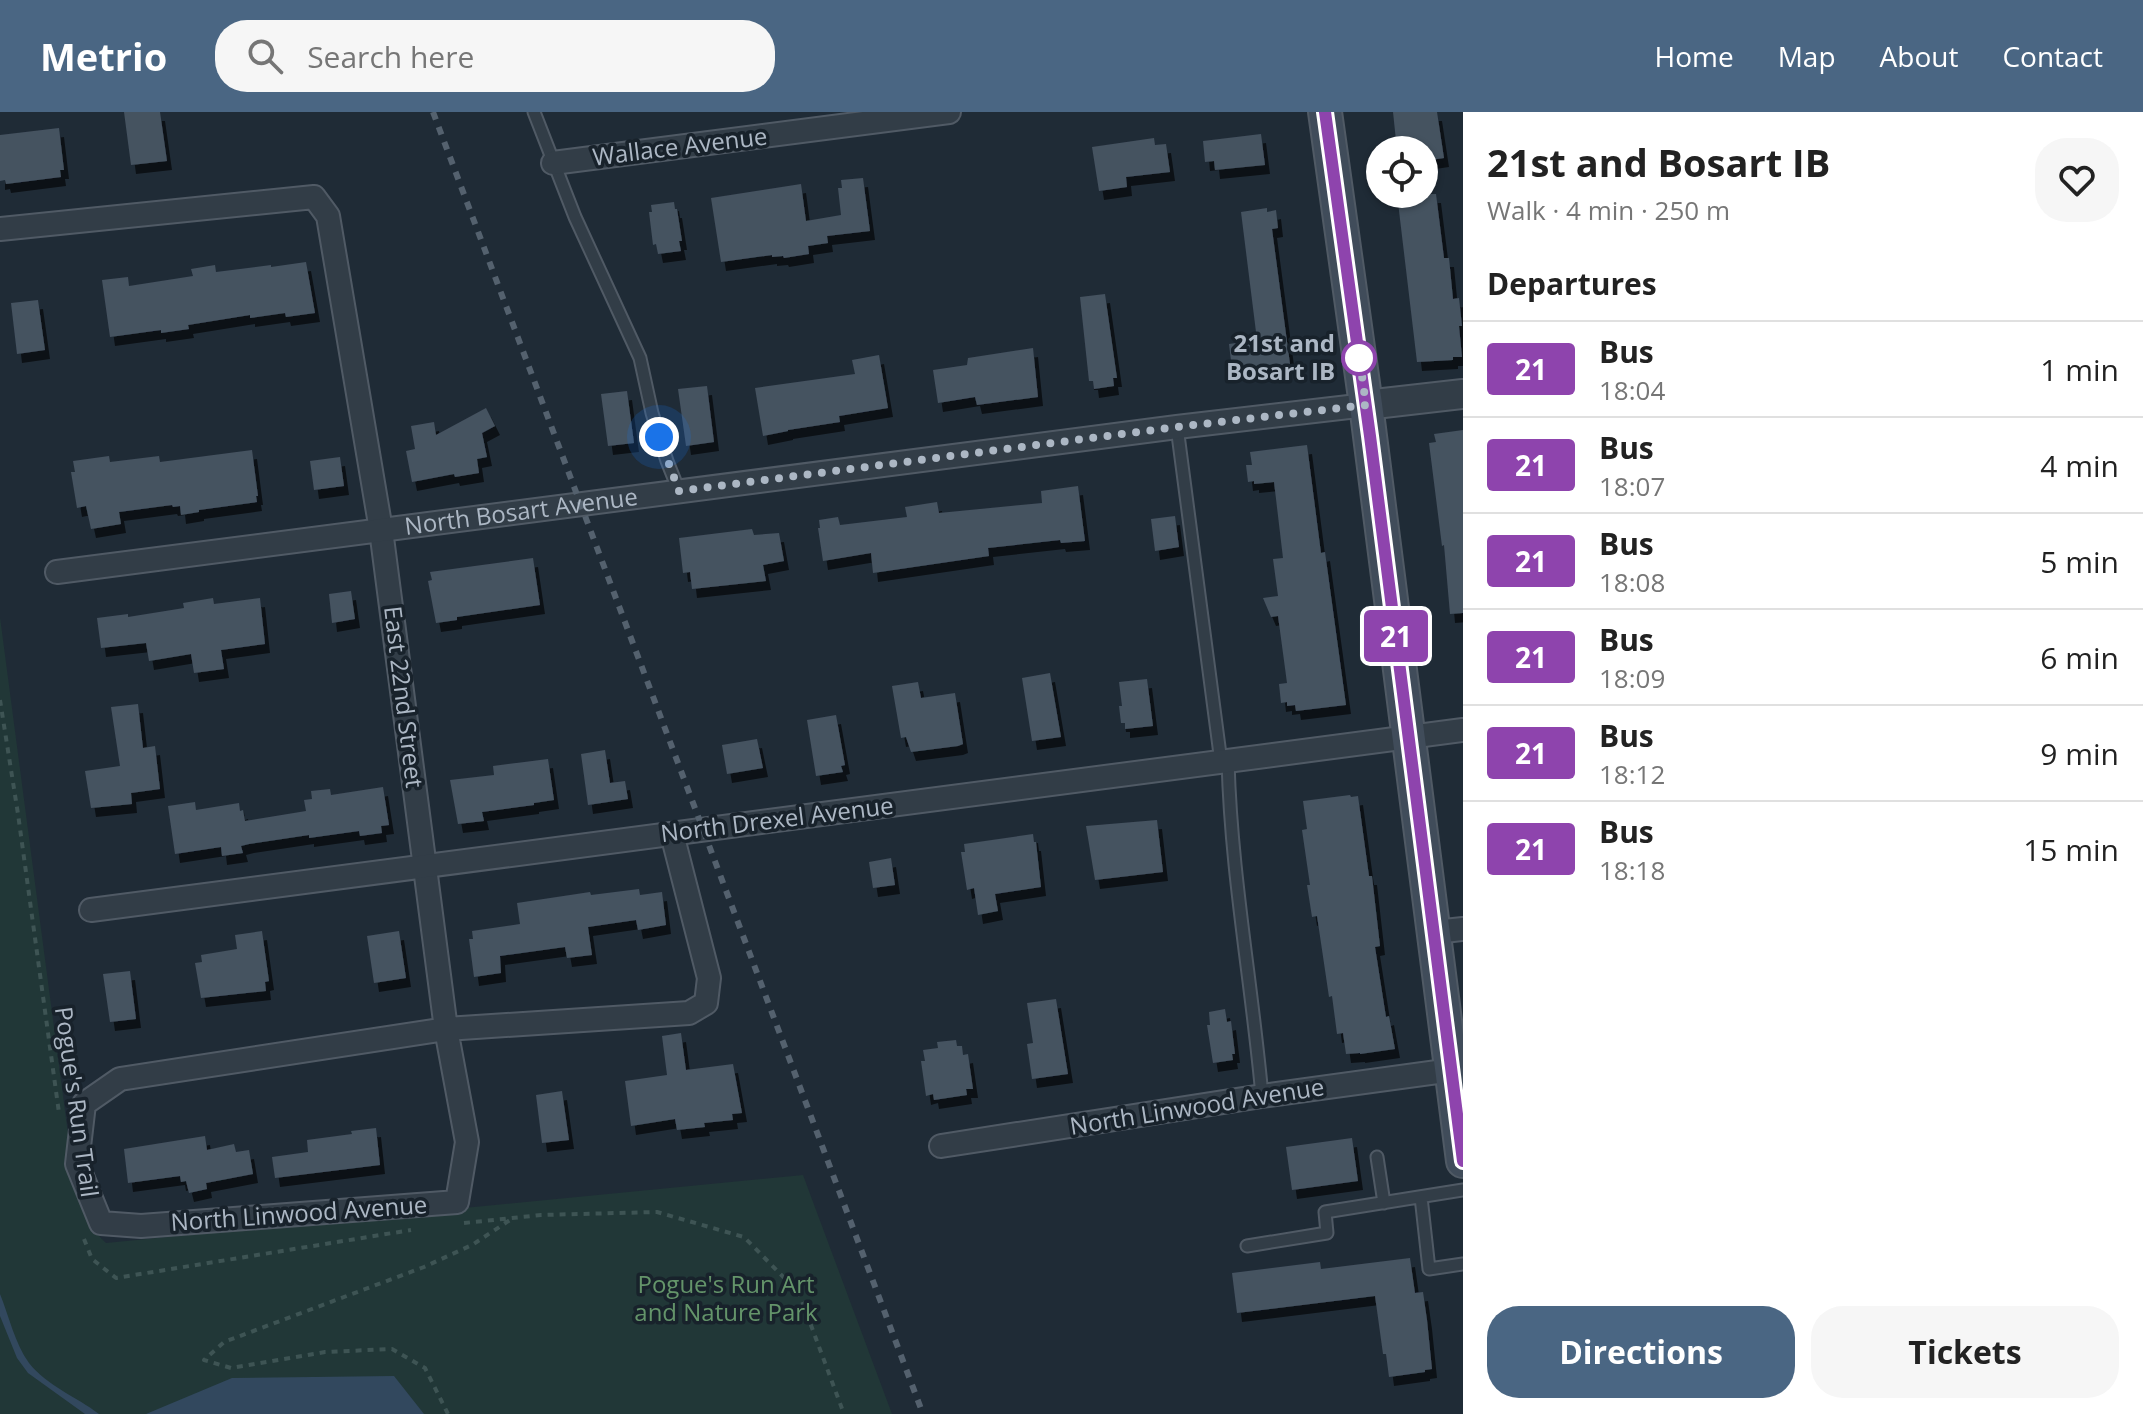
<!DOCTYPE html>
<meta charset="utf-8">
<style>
body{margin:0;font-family:"Open Sans",sans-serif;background:#f6f6f6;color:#222;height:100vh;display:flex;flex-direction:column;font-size:30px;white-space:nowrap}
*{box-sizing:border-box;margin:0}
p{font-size:26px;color:#767676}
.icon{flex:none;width:44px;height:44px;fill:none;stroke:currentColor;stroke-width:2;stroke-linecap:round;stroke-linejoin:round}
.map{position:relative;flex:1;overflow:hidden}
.details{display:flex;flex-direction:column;background:#fff;width:680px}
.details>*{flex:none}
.badge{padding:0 16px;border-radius:6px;font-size:28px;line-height:52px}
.tools{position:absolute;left:1366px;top:24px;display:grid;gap:16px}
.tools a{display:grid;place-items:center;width:72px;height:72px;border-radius:50%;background:#fff;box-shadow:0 2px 6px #0004;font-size:40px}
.you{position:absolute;width:40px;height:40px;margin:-20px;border:6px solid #fff;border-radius:50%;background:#1a73e8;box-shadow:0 0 0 12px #1a73e833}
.map>.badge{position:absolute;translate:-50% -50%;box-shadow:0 0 0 4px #fff}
h2{padding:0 24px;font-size:30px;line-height:72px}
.round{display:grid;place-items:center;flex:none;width:84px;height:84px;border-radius:32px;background:#f6f6f6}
.summary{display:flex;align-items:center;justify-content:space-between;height:136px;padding:0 24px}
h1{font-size:38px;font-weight:700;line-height:60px}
.cta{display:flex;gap:16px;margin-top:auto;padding:16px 24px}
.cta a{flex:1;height:92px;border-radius:32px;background:#4a6683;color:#fff;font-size:32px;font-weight:700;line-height:92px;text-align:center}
.cta a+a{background:#f6f6f6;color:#222}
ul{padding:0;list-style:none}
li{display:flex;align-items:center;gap:24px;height:96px;padding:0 24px;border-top:2px solid #e0e0e0}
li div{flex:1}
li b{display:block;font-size:30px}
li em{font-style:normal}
li .badge{min-width:88px;font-weight:700;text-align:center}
header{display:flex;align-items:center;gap:48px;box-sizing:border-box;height:112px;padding:0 40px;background:#4a6683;color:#fff}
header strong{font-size:38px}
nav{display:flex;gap:44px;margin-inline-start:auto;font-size:28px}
.search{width:560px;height:72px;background:#f6f6f6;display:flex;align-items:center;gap:20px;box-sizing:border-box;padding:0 28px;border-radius:32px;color:#767676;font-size:30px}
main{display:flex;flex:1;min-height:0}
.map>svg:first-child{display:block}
.green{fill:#213737}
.water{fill:#32485e}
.building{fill:#455260;filter:url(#shadow)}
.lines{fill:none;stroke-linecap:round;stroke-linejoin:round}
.service-casing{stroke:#505a65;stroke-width:15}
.minor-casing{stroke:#505a65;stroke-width:26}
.tertiary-casing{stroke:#505a65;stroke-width:32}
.secondary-casing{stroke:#505a65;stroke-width:36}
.path{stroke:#3e5454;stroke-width:4;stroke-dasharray:6 6;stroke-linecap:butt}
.service{stroke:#323d47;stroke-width:11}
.minor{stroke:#323d47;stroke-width:22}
.tertiary{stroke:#323d47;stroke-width:28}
.secondary{stroke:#404c5a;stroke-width:32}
.rail{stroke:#54616e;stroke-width:6;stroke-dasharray:8 8;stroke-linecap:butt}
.line-casing{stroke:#fff;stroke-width:18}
.line{stroke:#8e44ad;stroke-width:12}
.walk{stroke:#acb7c4;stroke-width:8;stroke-dasharray:0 14.4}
.stop-dot{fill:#fff;stroke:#8e44ad;stroke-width:4}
.labels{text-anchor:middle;stroke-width:7;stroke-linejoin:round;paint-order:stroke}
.street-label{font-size:24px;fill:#acb7c4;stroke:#18222b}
.stop-label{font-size:24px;font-weight:bold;fill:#acb7c4;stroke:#18222b;text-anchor:end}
.park-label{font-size:24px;fill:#64946a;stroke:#18222b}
</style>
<header>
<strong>Metrio</strong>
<div class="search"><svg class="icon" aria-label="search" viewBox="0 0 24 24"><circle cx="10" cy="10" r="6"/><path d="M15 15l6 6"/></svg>Search here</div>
<nav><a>Home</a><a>Map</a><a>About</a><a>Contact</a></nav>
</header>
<main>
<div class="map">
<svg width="1463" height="1302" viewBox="0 0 1463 1302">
<defs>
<filter id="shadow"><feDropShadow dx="5" dy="9" stdDeviation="0" flood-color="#0009"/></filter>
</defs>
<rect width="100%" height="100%" fill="#1f2b36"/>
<!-- green -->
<path class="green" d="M0 505 70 1037C76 1071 79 1107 106 1131L803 1063 892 1302H0Z"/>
<!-- water -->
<path class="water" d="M0 1182C9 1204 15 1232 29 1251 47 1274 77 1285 99 1302H85L28 1261 17 1246 0 1204Z
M394 1264 424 1302H146L232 1266Z"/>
<!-- building -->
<path class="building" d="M124 0H160L167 49 131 53Z
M1393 0H1437L1444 46 1424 49V38H1397Z
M59 16 64 58H60L61 65 6 72 5 68 0 69V23Z
M1261 22 1265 53 1215 58 1214 49 1205 50 1203 29Z
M1154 26 1155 33 1166 32 1170 60 1126 65 1127 75 1099 79 1092 35Z
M863 66 870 119 827 124 828 131 808 134 809 142 784 146 783 144 772 145V143L721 150 711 86 801 72 806 109 841 103 838 76H842L841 68Z
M1397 82H1436L1444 146H1449L1453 187 1459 186 1462 214H1459L1462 245H1453V248L1417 250Z
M674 90 675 97H677L682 129H679L681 139 658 142 656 132 653 133 649 100H652L651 93Z
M1267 96V100L1276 98 1278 116 1272 117 1290 252 1240 260 1238 248 1231 249 1229 232 1257 228 1241 100Z
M306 150 315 201 286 205 285 201 250 206V203L188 213 189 217 161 221V218L110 225 102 168 128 165 129 174 193 164 191 157 215 153 216 160 271 153V155Z
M1105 182 1117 266H1113L1114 274 1094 277 1093 269H1089L1080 185Z
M38 188 45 238 17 242 11 191Z
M1033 236 1038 285 977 293 975 285 938 291 933 258 967 253 968 246Z
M879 243 888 296 839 304 840 310 788 318V319L763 324 755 276 855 262 852 248Z
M707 274 714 330 686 334 678 277Z
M627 279 634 331 608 334 601 282Z
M486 296 495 314 482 321 487 345 477 347 479 361 455 365 454 362 412 370 406 339 415 337 411 314 434 310 436 323Z
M1463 318V501L1450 502 1444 433 1442 434 1429 331 1436 330 1434 322Z
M1307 333 1321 441 1325 440 1346 593 1296 599 1295 593 1287 594V590L1281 591 1279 572 1287 571 1278 504 1271 505 1263 486 1278 484 1273 447 1283 446 1274 370 1254 372V369L1248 370 1246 353H1252L1250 340Z
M252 338 258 384H256L257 390 199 398V400L181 403 180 394 173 395 172 393 119 400 121 412 91 417 86 394 77 396 71 360H75L73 349 109 344 110 350 159 344 160 350Z
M340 345 344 374 314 378 310 349Z
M1078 374 1085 429 1061 431 1060 428 988 436 989 444 873 461 871 441 823 449 818 416H820L819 408 838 405 840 413 907 405 905 395 937 390 939 401 1042 391 1041 379Z
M1175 404 1179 435 1155 439 1151 407Z
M752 417 754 423 779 421 784 449 763 453 766 469 692 477 690 460 683 461 679 426Z
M533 446 540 493 457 505V508L436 511 428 469 432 468 430 460Z
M351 479 355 507 332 511 329 482Z
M213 486 214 492 260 486 265 532 221 538 224 557 194 561 191 542 149 549 146 531 101 536 97 506 128 502V505L184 496 183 491Z
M1050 561 1061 625 1032 629 1022 566Z
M1147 567 1153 614 1125 617V611H1121L1119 594H1122L1119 570Z
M918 570 921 586 955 581 963 632 958 634 911 640 906 625 901 626 892 574Z
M138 592 143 636 155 634 160 677 131 681 132 692 91 696 85 659 120 654 111 595Z
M836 603 845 653 841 654 843 660 816 664 807 608Z
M757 627 763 656 727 662 722 633Z
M605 638 610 671 625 669 628 687 588 693 581 642Z
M548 647 554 688 534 691V693L482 700 484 709 458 712 450 668 494 663 493 654Z
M383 675 389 713 381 714 382 721 360 724 359 719 309 726V723L249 732 241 734 243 741 222 744 221 735 175 742 168 694 195 690 196 698 239 691 240 699 243 698 245 709 306 699 304 688 312 687 311 679 330 677 331 683Z
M1350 683 1351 685 1358 684 1369 764H1372L1380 834 1375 835 1386 905 1389 904 1395 937 1360 942V941L1346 942 1343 921 1337 922 1332 884 1329 885 1317 804 1312 805 1307 773H1310L1302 718 1307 717 1303 689Z
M1157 708 1163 760 1095 768 1086 714Z
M1033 722 1034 730H1036L1041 775 995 782 998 799 978 803 974 776 967 778 961 740H965L964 732Z
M891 746 895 773 873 776 869 750Z
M639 777 640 783 662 780 666 813 638 818 636 808 588 815 592 843 567 846 565 835 500 844 501 861 474 865 469 827H473L472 819 520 812 517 791 590 780 591 783Z
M262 819 269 869 265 870 266 879 201 886 195 851 202 850 201 843 237 837 235 823Z
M399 819 406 866 374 871 367 824Z
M130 859 136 907 110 910 103 862Z
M1056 887 1068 962 1032 967 1027 932 1033 931 1027 891Z
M1225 897 1227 910 1231 909 1235 942H1232L1233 948 1213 951 1207 913H1210L1209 900Z
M681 921 686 958 733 952 742 1001 732 1002 733 1008 704 1011 705 1015 677 1018 675 1007 631 1014 625 969 667 963 662 924Z
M956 928 957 934H962L963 943 968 942 973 977H966L967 983 934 988 933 982 926 984 921 949H925L923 938 938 936 937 930Z
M562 979 569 1028 542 1031 536 983Z
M376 1016 380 1053 275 1066 272 1045 308 1040 307 1028 352 1022 351 1019Z
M205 1024 207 1038 234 1032 236 1040 249 1038 253 1062 206 1071 207 1077 189 1081 186 1069 181 1070 180 1064 128 1071 124 1037Z
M1352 1026 1358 1069 1292 1078 1286 1035Z
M1410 1146 1415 1181 1423 1180 1427 1208 1432 1257 1425 1258V1260L1389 1265 1386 1242H1383L1375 1184 1237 1201 1232 1161 1320 1150 1321 1157Z"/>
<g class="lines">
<!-- service casing -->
<g class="service-casing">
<path id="service" d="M534 0 575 105 640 246 652 301 667 349 679 379
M1177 315 1221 650
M1228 649C1231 762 1252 872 1262 984
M1377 1045 1384 1091
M1421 1085 1429 1157 1463 1152
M1247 1134 1327 1121 1325 1100 1463 1078"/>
</g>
<!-- minor casing -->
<g class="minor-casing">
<g id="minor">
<path d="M553 51 949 0"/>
<path d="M0 117 314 85 328 104 381 418 446 917 467 1030 457 1090 141 1114 101 1111 77 1052 84 992 120 967 446 917 689 901 706 891 709 866 672 722"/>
<path id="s1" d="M57 460 1177 315 1366 293"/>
<path d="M91 798 1463 618"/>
<path d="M1435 820 1463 817"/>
<path d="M941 1034 1262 984 1452 958"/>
</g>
</g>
<!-- tertiary casing -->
<g class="tertiary-casing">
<path id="tertiary" d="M1366 293 1463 282"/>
</g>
<!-- secondary casing -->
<g class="secondary-casing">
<path id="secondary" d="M1325 0 1366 293 1463 1049"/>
</g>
<!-- path -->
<path class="path" d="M0 588 18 702 59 1001
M464 1111 541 1103 657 1100 744 1125 799 1181 844 1302
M84 1127 92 1147 116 1166 411 1118
M448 1302 425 1256 392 1237 325 1240 231 1256 204 1248 224 1230 424 1155 472 1133 513 1106"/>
<!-- service -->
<use href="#service" class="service"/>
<!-- minor -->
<use href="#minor" class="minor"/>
<!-- tertiary -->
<use href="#tertiary" class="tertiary"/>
<!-- secondary -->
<use href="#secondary" class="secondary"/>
<!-- rail -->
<path class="rail" d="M433 0 923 1302"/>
</g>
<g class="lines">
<!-- line casing -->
<g class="line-casing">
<path id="line" d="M1325 0 1370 324 1463 1049"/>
</g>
<!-- line -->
<use href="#line" class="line"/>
<!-- walk -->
<path class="walk" d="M659 325 679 379 1177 315 1366 293 1358 235 1359 246"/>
</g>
<!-- markers -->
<circle class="stop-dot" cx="1359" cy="246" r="16"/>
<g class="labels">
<!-- street labels -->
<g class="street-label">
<text transform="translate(680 35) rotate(-7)" y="8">Wallace Avenue</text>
<text dy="8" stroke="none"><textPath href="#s1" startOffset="468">North Bosart Avenue</textPath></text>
<text transform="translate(403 585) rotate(83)" y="8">East 22nd Street</text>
<text transform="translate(777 708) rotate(-7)" y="8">North Drexel Avenue</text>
<text transform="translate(76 990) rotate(82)" y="8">Pogue's Run Trail</text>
<text transform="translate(1197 995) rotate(-9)" y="8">North Linwood Avenue</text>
<text transform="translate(299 1102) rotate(-4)" y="8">North Linwood Avenue</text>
</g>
<!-- stop labels -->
<g class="stop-label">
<text x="1335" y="240">21st and<tspan x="1335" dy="28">Bosart IB</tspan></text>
</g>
<!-- park labels -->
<g class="park-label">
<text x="726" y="1181">Pogue's Run Art<tspan x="726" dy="28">and Nature Park</tspan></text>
</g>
</g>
</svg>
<div class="tools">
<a><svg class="icon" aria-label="locate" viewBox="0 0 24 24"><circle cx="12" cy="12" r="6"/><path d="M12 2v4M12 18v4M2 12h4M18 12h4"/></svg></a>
</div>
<div class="you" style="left:659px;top:325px"></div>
<b class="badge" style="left:1396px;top:524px;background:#8e44ad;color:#fff">21</b>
</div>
<section class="details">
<div class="summary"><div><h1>21st and Bosart IB</h1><p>Walk · 4 min · 250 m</p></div><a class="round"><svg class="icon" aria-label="heart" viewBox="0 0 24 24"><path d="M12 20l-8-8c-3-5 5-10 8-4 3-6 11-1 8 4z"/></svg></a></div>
<h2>Departures</h2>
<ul>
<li><span class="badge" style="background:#8e44ad;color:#fff">21</span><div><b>Bus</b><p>18:04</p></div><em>1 min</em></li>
<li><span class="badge" style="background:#8e44ad;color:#fff">21</span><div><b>Bus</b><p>18:07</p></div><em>4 min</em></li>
<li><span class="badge" style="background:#8e44ad;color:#fff">21</span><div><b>Bus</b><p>18:08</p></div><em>5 min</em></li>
<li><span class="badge" style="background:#8e44ad;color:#fff">21</span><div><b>Bus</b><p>18:09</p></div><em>6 min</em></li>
<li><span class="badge" style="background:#8e44ad;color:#fff">21</span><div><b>Bus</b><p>18:12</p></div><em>9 min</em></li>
<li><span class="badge" style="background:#8e44ad;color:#fff">21</span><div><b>Bus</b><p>18:18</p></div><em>15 min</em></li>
</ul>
<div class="cta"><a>Directions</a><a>Tickets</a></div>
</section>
</main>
